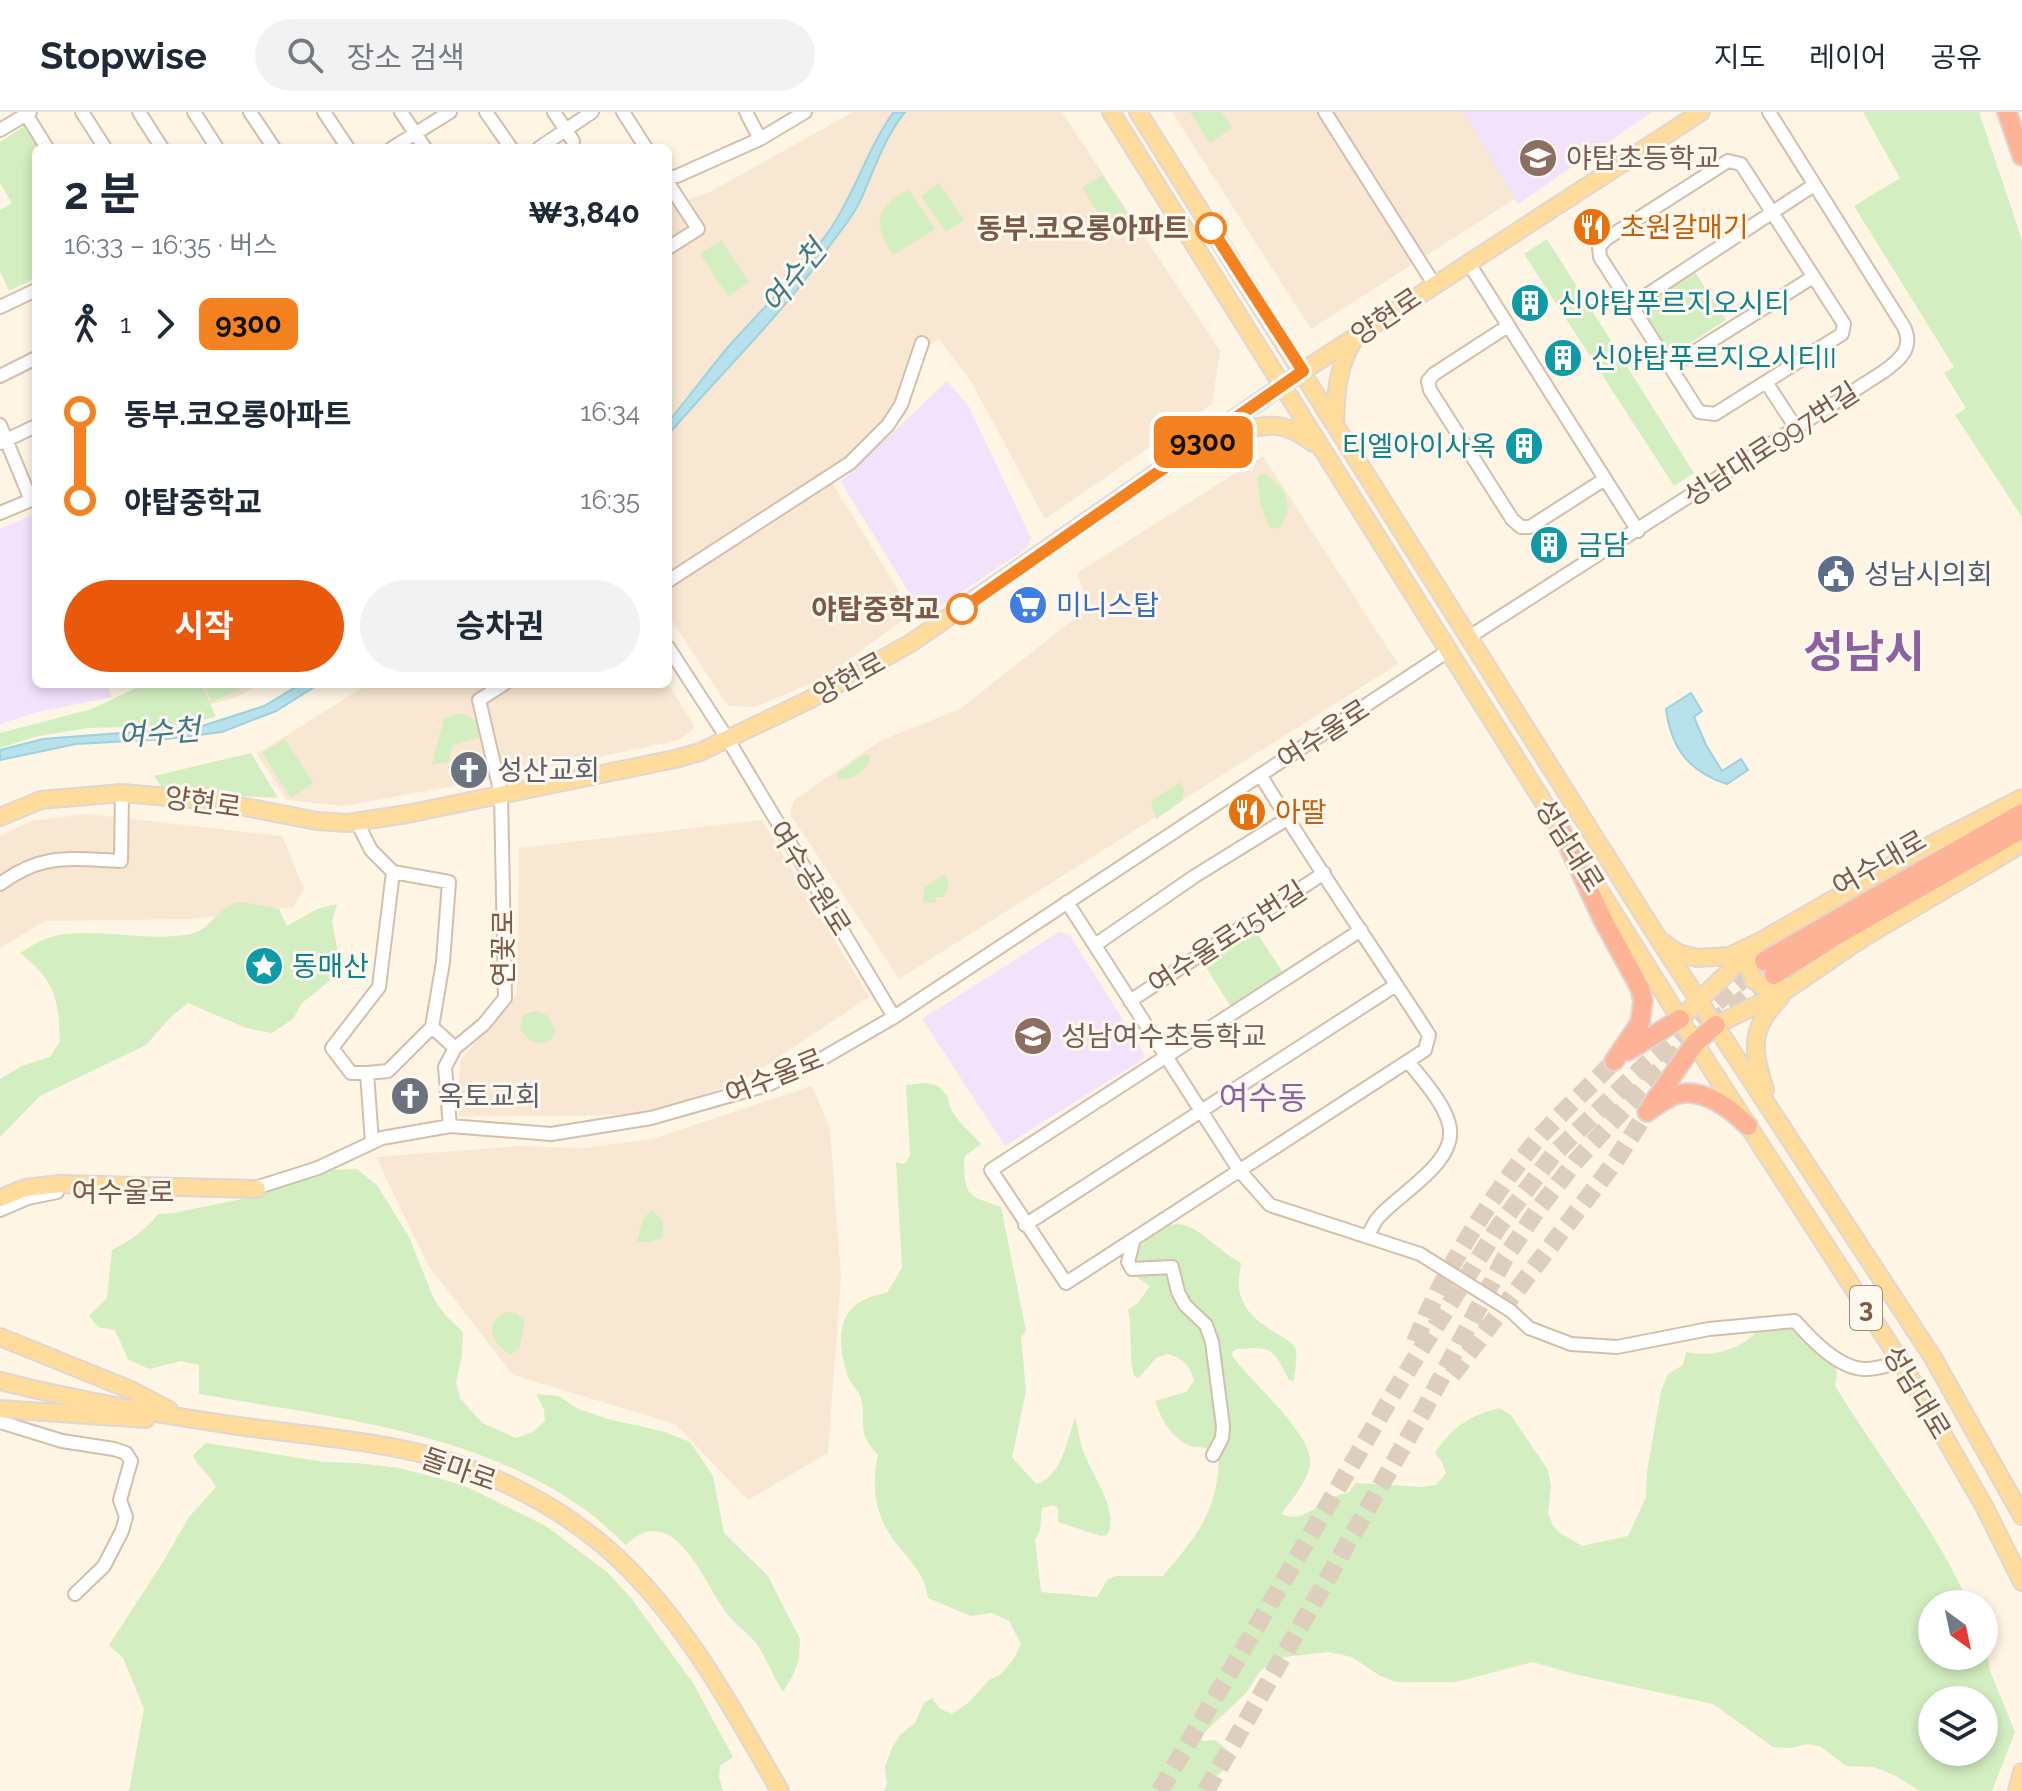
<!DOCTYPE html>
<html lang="ko">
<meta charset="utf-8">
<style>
body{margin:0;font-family:Raleway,"Noto Sans KR",sans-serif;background:#f2f2f3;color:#1f2937;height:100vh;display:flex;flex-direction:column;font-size:30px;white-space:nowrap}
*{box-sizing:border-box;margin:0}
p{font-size:26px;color:#747a83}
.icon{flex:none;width:44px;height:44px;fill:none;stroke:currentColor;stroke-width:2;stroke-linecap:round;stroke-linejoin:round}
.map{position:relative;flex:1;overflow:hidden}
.sheet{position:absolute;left:32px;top:32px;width:640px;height:544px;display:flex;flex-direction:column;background:#fff;border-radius:12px;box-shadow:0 4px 12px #0003}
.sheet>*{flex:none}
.badge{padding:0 16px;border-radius:12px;font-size:28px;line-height:52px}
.needle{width:52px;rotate:147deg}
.fabs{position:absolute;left:1918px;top:1478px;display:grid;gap:16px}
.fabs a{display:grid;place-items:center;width:80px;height:80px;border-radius:50%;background:#fff;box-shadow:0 4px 12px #0003;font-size:40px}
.map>.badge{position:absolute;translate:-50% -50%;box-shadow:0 0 0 4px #fff}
.legs{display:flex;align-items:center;gap:12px;height:88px;padding:0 32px;font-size:26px}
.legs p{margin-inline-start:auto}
.overview{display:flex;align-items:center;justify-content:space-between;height:136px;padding:0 32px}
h1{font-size:44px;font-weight:700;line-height:60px}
.button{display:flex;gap:16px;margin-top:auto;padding:16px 32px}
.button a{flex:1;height:92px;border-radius:48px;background:#ea580c;color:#fff;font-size:32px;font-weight:700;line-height:92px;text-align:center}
.button a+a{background:#f2f2f3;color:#1f2937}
ul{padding:0 32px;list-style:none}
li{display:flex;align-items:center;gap:28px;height:88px;font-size:30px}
li i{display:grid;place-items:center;width:12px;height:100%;margin:0 10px;background:currentColor}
li i::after{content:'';width:20px;height:20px;margin:-10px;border:6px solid;border-radius:50%;background:#fff}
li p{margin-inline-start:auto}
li:first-child i{background:linear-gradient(#0000 50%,currentColor 0)}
li:last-child i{background:linear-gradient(currentColor 50%,#0000 0)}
header{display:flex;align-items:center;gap:48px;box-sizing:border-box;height:112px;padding:0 40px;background:#fff;border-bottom:2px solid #e0e1e3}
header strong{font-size:38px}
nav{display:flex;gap:44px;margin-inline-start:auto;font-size:28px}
.search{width:560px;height:72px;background:#f2f2f3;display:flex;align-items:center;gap:20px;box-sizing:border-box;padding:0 28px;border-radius:44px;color:#747a83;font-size:30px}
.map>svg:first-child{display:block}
.residential{fill:#f7e7d3}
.education{fill:#f2e2fb}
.green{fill:#d3eec1;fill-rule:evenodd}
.water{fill:#b7e2eb;stroke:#9cd2de;stroke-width:2}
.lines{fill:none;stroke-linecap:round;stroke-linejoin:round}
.highway-tunnel{stroke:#decebe;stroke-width:18;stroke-dasharray:18 9;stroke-linecap:butt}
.minor-casing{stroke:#d4beac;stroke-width:16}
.major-casing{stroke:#dfd7d3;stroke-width:20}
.highway-casing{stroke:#dfd7d3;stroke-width:22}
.minor{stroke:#fff;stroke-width:12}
.major{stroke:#ffdc9c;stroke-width:16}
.highway{stroke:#ffb396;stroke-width:18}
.line-1-casing{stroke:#fff;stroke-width:18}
.line-1{stroke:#f58220;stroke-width:12}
.stop-1-dot{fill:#fff;stroke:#f58220;stroke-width:4}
.labels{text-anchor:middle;stroke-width:6;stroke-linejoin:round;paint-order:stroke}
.shield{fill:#fff8ee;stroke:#a38979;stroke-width:2}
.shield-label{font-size:26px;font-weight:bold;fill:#7b5a47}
.education-label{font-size:28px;fill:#785e54;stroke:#fff8ee;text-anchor:start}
.food-label{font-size:28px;fill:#c56008;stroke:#fff8ee;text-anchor:start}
.stop-label{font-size:28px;font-weight:bold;fill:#7b5a47;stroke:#fff8ee;text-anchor:end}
.culture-label{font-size:28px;fill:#0d838f;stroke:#fff8ee;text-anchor:start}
.street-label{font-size:28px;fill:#7b5a47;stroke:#fff8ee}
.service-label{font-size:28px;fill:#4e5e75;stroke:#fff8ee;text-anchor:start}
.shop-label{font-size:28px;fill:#366cbe;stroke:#fff8ee;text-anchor:start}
.worship-label{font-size:28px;fill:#5b616d;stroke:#fff8ee;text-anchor:start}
.water-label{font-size:30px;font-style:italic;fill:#3b7b89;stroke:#fff8ee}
.quarter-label{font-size:32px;fill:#8b629f;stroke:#fff8ee}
.town-label{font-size:44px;font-weight:bold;fill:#8b629f;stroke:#fff8ee}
</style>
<header>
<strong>Stopwise</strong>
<div class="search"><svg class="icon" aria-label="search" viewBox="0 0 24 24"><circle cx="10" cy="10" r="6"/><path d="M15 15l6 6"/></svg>장소 검색</div>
<nav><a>지도</a><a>레이어</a><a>공유</a></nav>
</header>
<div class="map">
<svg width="2022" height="1679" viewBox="0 0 2022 1679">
<rect width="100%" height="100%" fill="#fff5e5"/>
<!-- residential -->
<path class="residential" d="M853 0H1062L1220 239 1212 292 1045 407 972 271 939 227 923 238 906 302 866 343 832 370 912 501 824 566 755 595 728 594 668 503V94L710 80Z
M1172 0H1651L1311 217Z
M1263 344 1398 552 899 867 790 702 794 688 882 628 960 597 1089 495 1077 461Z
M197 572H260L237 585 208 593Z
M368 572H668L694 613 693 618 679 628 487 668 343 694 287 688 257 642Z
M87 702 282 724 304 777 293 795 191 807 45 809 0 836V724L31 709Z
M762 708 869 885 746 967 656 1000 578 1004H458L460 949 517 882 519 736Z
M812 974 830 1017 841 1165 828 1341 748 1388 675 1312 513 1263 428 1153 376 1045 519 1034 584 1036 652 1027Z"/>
<!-- education -->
<path class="education" d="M1464 0H1652L1518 92Z
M947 269 968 293 1031 426 1027 436 924 505 841 370Z
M36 401V572H107L112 585 37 600 0 612V417Z
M1059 820 1069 822 1144 941 1143 947 1005 1034 922 907Z"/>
<!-- green -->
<path class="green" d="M1190 0H1221L1232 16 1210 31Z
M1863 0H1979L2022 128V405L1955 303 1966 296 1944 261 1954 255 1854 94 1900 66Z
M26 13 40 36H36V166L9 179 0 159V98L12 91 0 71V30Z
M1102 63 1130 105 1110 118 1082 76Z
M939 71 964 108 946 120 921 84Z
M908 77 935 117 893 143C872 109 875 99 908 77Z
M1547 127 1694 361 1674 374 1524 142Z
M721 128 749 170 728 184 700 142Z
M1695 160 1726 208 1676 240 1667 239 1643 201 1646 192Z
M1264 361C1278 372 1290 380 1287 400 1285 408 1283 413 1276 417L1269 415 1261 394 1257 365Z
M144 572H201L216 605 173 614 88 616 34 625 0 636V621L92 597Z
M204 572H251L212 590Z
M460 601 478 609 481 625 452 633 449 650 432 653 444 606Z
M285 627 313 671 291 686 262 641Z
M251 641 278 686 165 680 154 664Z
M865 642 871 645C864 661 856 667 839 667L836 662Z
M1180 670 1184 677 1182 689 1156 707 1151 689Z
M945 762 949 774 944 785H936L935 791H923L924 776Z
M242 790 279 797 287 814 317 797 337 792 332 810 339 845 332 867 302 891 293 907 272 921 246 916 188 891 170 906 146 933 40 984 0 1025V967L22 954 50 945 60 929C58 885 56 870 20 841 29 836 38 829 48 826 87 813 145 831 191 822 211 818 219 792 242 790Z
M1252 813 1283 861 1231 895 1200 846Z
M536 899 548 904 555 917 552 927 542 932 529 928 520 917 523 903Z
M926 971 938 974 948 985C949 1004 969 1018 981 1032L965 1044C963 1054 964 1075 971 1082 976 1088 993 1091 1001 1095L1026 1219 1021 1225 1026 1279 1012 1345 1036 1372C1061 1366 1068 1327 1075 1305 1078 1315 1079 1326 1082 1336 1090 1360 1121 1400 1107 1423L1101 1424 1058 1410V1396L1053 1393 1042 1396 1040 1418 1035 1428 1041 1480 1097 1485 1108 1467 1117 1464H1163C1197 1423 1218 1400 1219 1344 1203 1330 1198 1339 1184 1331 1169 1322 1160 1304 1155 1289L1186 1280 1194 1269C1191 1253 1182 1247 1168 1242L1156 1246 1139 1266 1134 1264C1128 1241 1133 1220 1128 1197L1137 1192 1150 1174 1138 1166 1136 1139C1185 1085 1196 1125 1241 1151 1240 1159 1238 1168 1239 1176 1244 1215 1293 1223 1296 1238 1297 1246 1295 1260 1294 1269L1289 1268C1271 1236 1276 1235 1236 1237L1231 1242C1248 1268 1315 1323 1310 1353 1307 1370 1291 1389 1281 1402 1308 1414 1323 1382 1348 1381L1356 1371 1422 1375 1436 1373 1446 1361 1442 1350 1435 1341C1450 1316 1471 1303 1499 1296L1510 1302 1548 1358 1551 1374 1548 1401 1553 1414 1560 1421 1582 1434 1628 1424 1646 1385 1647 1360 1661 1279 1668 1262 1683 1253 1686 1240C1713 1246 1743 1237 1760 1216L1784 1213 1796 1218 1835 1254 1837 1262 1835 1274C1880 1347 1934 1414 1969 1492H1932V1544H1984V1526L1985 1529 1990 1559 2015 1620 1992 1679H1920L1896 1664 1874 1655 1846 1654 1821 1635 1808 1632 1791 1636 1773 1635 1713 1592 1574 1562 1533 1550 1456 1570H1396L1380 1564 1352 1545 1329 1540 1292 1544 1278 1547 1261 1558 1246 1581 1202 1623V1629L1215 1628 1234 1643 1232 1651 1206 1673 1209 1679H884L887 1673 885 1655 892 1636 900 1623 915 1611 924 1591 932 1586 940 1597 952 1602 969 1590 989 1568 1001 1562 1013 1548 1021 1532 1009 1509 992 1501 971 1504 928 1486C925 1461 908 1447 893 1427 875 1403 871 1372 878 1343 855 1318 867 1313 861 1286 859 1278 851 1273 848 1265 834 1223 838 1188 887 1181L902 1156 896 1050 904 1052 910 1044 906 973ZM1932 1588H1984V1640H1932Z
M357 1057 377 1073 409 1125 434 1187 446 1204 463 1220 462 1244 456 1270 460 1286 482 1311 516 1326 533 1320 545 1309 544 1298 536 1282 559 1284 578 1297 608 1307 665 1320 690 1330 713 1364 724 1421 768 1464 800 1527 799 1547 794 1561 783 1580C773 1564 766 1545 756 1531 748 1521 737 1514 729 1504 706 1477 675 1384 626 1433 612 1421 599 1407 584 1397 473 1318 329 1305 199 1282V1253L181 1249 149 1257 128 1247 115 1218 98 1215 89 1204 107 1186 112 1138C130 1129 146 1118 158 1102L173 1101 247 1086 328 1058Z
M652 1097 663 1110V1125L650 1130H637L643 1107Z
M506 1200 516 1201 525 1210 519 1237 511 1242C500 1238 486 1221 495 1209 498 1205 502 1203 506 1200Z
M206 1331 324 1350 357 1351 400 1356 463 1373 546 1414 607 1460 631 1486 693 1571 733 1645 720 1654 719 1665 723 1679H129L144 1597 123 1546 109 1533 163 1450 189 1405 216 1375C210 1361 198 1357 193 1343Z"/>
<!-- water -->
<path class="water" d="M905 0C885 24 874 58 861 87 855 102 841 118 831 132 784 202 722 259 668 323V310C689 285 708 259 729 234 763 196 800 160 829 119 855 82 867 37 893 1Z
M301 572H319L276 599 222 620 166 627 76 632 0 648V638L43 627 199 615 264 594Z
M1691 581 1702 599 1694 605 1706 633 1722 659 1741 647 1748 658 1727 672C1689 660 1671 636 1666 597Z"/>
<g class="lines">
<!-- highway-tunnel -->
<path class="highway-tunnel" d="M1710 913 1772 865
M1415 1230C1443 1161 1483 1097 1528 1039 1553 1007 1586 979 1614 949
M1452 1263 1614 1051 1647 1000
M1160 1679 1396 1277 1499 1114 1553 1043 1645 953 1763 850
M1206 1679 1425 1296 1505 1146 1538 1097 1576 1049 1656 962 1690 930"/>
<!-- minor casing -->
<g class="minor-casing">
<path id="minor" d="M82 0 105 36
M139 0 162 36
M194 0 217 36
M250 0 274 36
M324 0 348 36
M401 0 425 36
M486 0 511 36
M554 0 573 29
M623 0 646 36
M746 0 760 27
M1325 0 1434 172
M26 2 47 36
M0 18 30 0
M392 36 450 0
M539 36 592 0
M1728 49 1741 52 1844 212 1842 222 1715 302 1699 300 1600 145 1599 135 1606 127Z
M668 66 677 64 760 27 805 0
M668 71 698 117 668 136
M1468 150 1638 419
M1630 194 1814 73
M0 195 36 178
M1508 214 1434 262 1428 269 1430 278 1512 407 1521 415H1530L1605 367
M1670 255 1813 165
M0 264 36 246
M1766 270 1796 316
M0 313 31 388
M0 331 36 314
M0 401 36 386
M668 469 850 351 888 313 901 293 922 231
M1469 525 1883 260C1900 248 1914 236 1904 215L1769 0
M668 535 727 626 894 905
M1261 664C1314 751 1373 836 1429 923L1425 938 1066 1171 991 1058 1361 818
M357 710 371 738 393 760
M0 772C43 740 71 747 121 749L122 681
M1067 790 1239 1058 1270 1093 1420 1142 1511 1199 1529 1216 1571 1232 1617 1235 1709 1217 1795 1209C1811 1227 1837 1255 1863 1257 1875 1258 1889 1253 1901 1250
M1095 833 1195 764 1287 707
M1130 889 1324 761
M367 961 388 959 432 915
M450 1014 445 955 455 936 484 912 505 886 501 682 479 588 504 572
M372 1030 367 961H351L332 936 379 875 393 760 449 770 443 850 432 915 455 936
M252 1077 318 1056 382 1026 450 1014 551 1022 651 1006 767 973 811 953 894 905 1448 539
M0 1098 28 1086 57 1080
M1025 1113 1396 873
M1368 1123C1371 1118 1374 1111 1377 1107 1397 1082 1460 1050 1449 1012 1443 989 1422 968 1408 949
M1134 1127 1128 1150 1132 1157 1172 1155 1178 1180 1185 1193 1206 1213 1212 1230 1223 1314 1222 1326 1213 1343
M0 1310 62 1329 114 1337 126 1341 131 1349 120 1388 126 1405 122 1419 104 1454 75 1482"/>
</g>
<!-- major casing -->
<g class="major-casing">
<path id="major" d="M1111 0 1569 731
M1138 0 1663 834 1932 1244 2022 1404
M1335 313C1336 281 1337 255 1354 228
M1215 326C1256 316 1277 302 1313 331
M0 705 41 688 122 681 214 689 317 709 348 711 407 702 675 647 700 640 809 588 911 531 1303 259 1701 0
M1588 760 1712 958 1901 1250 1984 1394 2022 1470
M1664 831 1678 841 1697 846 1729 844 1761 829 1903 747 2022 686
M1755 837 1748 853 1753 868 1767 876 1790 874
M1680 907 1747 842
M1716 913 1785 879 1861 827 2022 732
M1765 978C1753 938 1748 918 1780 886
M0 1086 25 1076 60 1072 257 1077
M0 1225 131 1278 169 1298
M0 1269C78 1289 158 1302 238 1314 303 1323 371 1328 435 1345 505 1365 575 1403 627 1455 691 1519 735 1601 780 1679
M0 1297 146 1307
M2017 1679 2022 1660"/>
</g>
<!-- highway casing -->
<g class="highway-casing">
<path id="highway" d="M2007 0 2022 44
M1562 720 1603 808 1640 876 1643 889 1640 911 1614 949
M1764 849 2022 701
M1774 863 1834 825 2022 717
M1628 939 1680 907
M1651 994 1695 931 1716 913
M1647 1000C1656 994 1665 987 1675 983 1702 974 1731 997 1748 1014"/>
</g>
<!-- minor -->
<use href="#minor" class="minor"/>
<!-- major -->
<use href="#major" class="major"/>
<!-- highway -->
<use href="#highway" class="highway"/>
</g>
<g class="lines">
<!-- line-1 casing -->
<g class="line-1-casing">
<path id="line-1" d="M962 497 1303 259 1211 116"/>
</g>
<!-- line-1 -->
<use href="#line-1" class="line-1"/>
</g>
<!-- icons -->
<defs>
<g id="school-disc" transform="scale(2)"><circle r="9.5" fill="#8d6e63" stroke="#fff8ee"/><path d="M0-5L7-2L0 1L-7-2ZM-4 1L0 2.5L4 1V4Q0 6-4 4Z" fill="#fff"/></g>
<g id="restaurant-disc" transform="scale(2)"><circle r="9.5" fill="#e8710a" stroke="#fff8ee"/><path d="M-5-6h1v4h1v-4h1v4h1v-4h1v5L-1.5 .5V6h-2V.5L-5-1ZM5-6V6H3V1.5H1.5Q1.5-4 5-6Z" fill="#fff"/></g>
<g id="building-disc" transform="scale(2)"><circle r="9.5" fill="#0f9aa8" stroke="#fff8ee"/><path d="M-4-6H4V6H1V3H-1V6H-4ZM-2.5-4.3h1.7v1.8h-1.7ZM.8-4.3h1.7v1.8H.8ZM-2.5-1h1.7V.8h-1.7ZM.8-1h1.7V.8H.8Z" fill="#fff"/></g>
<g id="civic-disc" transform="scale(2)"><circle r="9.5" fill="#5c6f8a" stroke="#fff8ee"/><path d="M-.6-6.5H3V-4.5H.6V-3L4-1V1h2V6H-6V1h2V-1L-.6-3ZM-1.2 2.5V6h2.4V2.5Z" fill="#fff"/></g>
<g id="supermarket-disc" transform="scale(2)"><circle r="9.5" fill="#3f7fe0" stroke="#fff8ee"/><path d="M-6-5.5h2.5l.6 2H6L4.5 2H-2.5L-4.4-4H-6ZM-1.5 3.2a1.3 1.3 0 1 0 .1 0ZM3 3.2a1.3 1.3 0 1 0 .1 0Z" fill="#fff"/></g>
<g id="church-disc" transform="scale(2)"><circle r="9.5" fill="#6b7280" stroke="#fff8ee"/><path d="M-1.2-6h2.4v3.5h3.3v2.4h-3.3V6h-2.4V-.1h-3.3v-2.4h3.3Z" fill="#fff"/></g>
<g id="sight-disc" transform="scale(2)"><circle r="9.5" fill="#0f9aa8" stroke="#fff8ee"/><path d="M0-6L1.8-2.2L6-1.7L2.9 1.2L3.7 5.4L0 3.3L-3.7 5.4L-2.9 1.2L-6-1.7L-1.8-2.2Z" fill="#fff"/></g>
</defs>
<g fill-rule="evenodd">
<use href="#school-disc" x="1538" y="46"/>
<use href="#restaurant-disc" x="1592" y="115"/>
<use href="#building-disc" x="1530" y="191"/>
<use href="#building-disc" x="1563" y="246"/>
<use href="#building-disc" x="1524" y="334"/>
<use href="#building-disc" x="1549" y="433"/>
<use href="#civic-disc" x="1836" y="462"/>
<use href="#supermarket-disc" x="1028" y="493"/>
<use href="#church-disc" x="469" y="658"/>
<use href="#restaurant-disc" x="1247" y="700"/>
<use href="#sight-disc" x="264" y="854"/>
<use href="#school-disc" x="1033" y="924"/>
<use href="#church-disc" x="410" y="984"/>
</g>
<!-- markers -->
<g class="stop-1-dot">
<circle cx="1211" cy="116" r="14"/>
<circle cx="962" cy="497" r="14"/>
</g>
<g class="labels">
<!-- shield labels -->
<rect class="shield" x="1850" y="1174" width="32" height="44" rx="6"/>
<g class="shield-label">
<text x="1866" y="1205">3</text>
</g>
<!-- education labels -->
<g class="education-label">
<text x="1566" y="56">야탑초등학교</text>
<text x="1061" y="934">성남여수초등학교</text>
</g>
<!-- food labels -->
<g class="food-label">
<text x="1620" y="125">초원갈매기</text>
<text x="1275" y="710">아딸</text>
</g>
<!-- stop labels -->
<g class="stop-label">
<text x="1189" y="126">동부.코오롱아파트</text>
<text x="940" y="507">야탑중학교</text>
</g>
<!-- culture labels -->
<g class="culture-label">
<text x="1558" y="201">신야탑푸르지오시티</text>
<text x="1591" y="256">신야탑푸르지오시티II</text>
<text x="1496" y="344" text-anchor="end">티엘아이사옥</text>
<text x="1577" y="443">금담</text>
<text x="292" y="864">동매산</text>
</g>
<!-- street labels -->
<g class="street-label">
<text transform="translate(1386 204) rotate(-34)" y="10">양현로</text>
<text transform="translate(1771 332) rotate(-33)" y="10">성남대로997번길</text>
<text transform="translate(849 566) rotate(-29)" y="10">양현로</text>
<text transform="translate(1323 622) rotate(-33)" y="10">여수울로</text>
<text transform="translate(203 690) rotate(8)" y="10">양현로</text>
<text transform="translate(1570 733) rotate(58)" y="10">성남대로</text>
<text transform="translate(1879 751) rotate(-30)" y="10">여수대로</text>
<text transform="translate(810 766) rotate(58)" y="10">여수공원로</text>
<text transform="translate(1227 825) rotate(-33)" y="10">여수울로15번길</text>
<text transform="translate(503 836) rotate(-90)" y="10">연꽃로</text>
<text transform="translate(774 964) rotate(-22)" y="10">여수울로</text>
<text x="123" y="1090">여수울로</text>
<text transform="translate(1917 1280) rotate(59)" y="10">성남대로</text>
<text transform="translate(459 1357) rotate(19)" y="10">돌마로</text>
</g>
<!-- service labels -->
<g class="service-label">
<text x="1864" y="472">성남시의회</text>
</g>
<!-- shop labels -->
<g class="shop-label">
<text x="1056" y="503">미니스탑</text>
</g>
<!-- worship labels -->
<g class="worship-label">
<text x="497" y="668">성산교회</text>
<text x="438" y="994">옥토교회</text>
</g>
<!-- water labels -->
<g class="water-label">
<text transform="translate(794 165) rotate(-51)" y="10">여수천</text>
<text transform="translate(159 621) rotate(-5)" y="10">여수천</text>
</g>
<!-- quarter labels -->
<g class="quarter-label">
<text x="1263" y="997">여수동</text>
</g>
<!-- town labels -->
<g class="town-label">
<text x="1864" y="555">성남시</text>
</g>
</g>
</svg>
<div class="fabs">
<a><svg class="needle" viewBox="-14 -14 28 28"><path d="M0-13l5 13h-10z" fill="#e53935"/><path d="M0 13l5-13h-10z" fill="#747a83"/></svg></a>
<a><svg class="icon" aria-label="layers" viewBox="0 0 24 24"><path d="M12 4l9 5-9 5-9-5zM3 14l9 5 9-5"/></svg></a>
</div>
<b class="badge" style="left:1203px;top:330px;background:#f58220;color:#111">9300</b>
<section class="sheet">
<div class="overview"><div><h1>2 분</h1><p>16:33 – 16:35 · 버스</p></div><b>₩3,840</b></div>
<div class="legs"><svg class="icon" aria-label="walk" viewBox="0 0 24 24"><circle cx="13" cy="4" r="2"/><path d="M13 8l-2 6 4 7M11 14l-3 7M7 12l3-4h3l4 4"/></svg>1<svg class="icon" aria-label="forward" viewBox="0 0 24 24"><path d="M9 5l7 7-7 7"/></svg><b class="badge" style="background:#f58220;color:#111">9300</b></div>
<ul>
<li><i style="color:#f58220"></i><b>동부.코오롱아파트</b><p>16:34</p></li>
<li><i style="color:#f58220"></i><b>야탑중학교</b><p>16:35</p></li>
</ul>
<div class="button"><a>시작</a><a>승차권</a></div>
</section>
</div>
